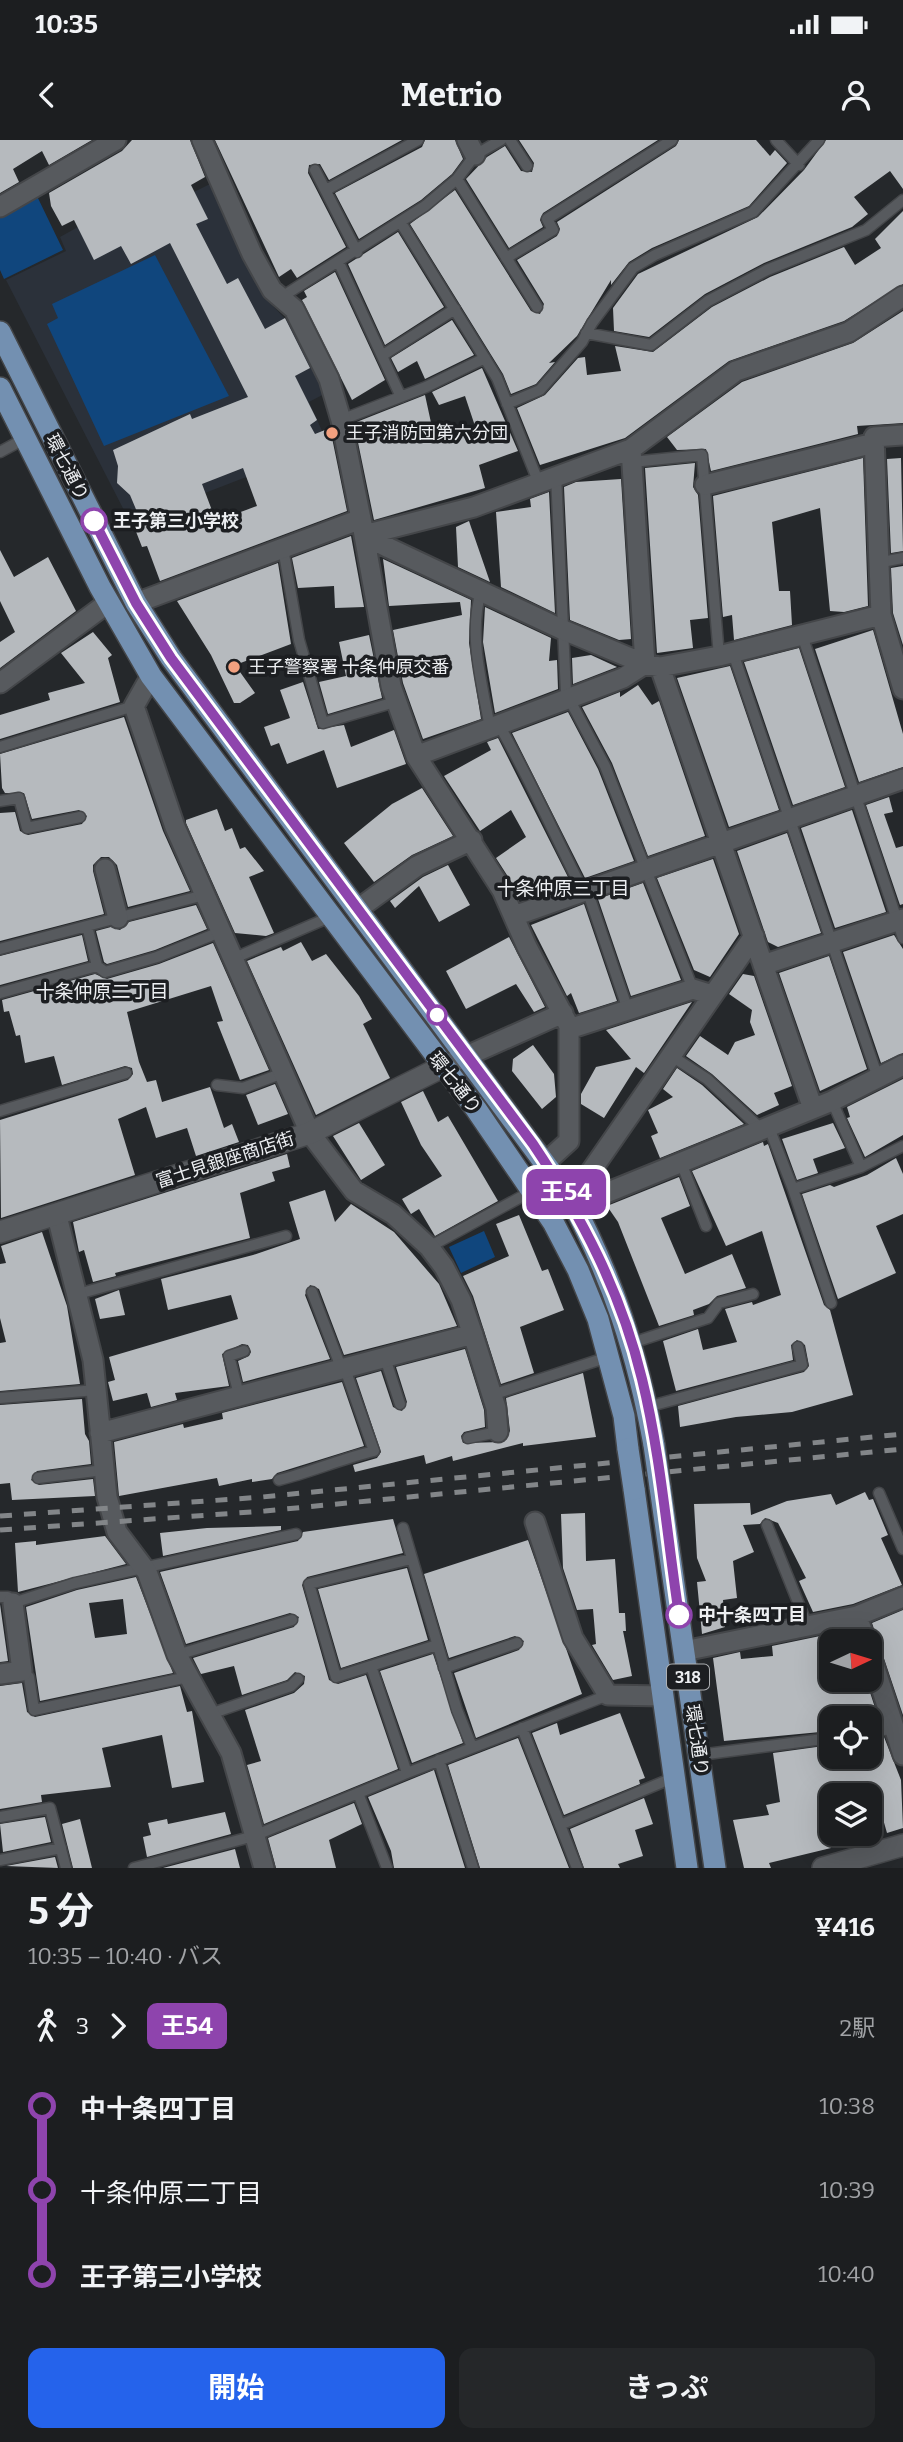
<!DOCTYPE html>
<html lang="ja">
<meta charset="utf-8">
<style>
body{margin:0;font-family:Bitter,"Noto Sans JP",serif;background:#252729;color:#f1f3f6;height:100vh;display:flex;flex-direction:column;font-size:26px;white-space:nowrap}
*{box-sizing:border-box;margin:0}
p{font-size:23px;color:#a0a2a5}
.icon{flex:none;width:38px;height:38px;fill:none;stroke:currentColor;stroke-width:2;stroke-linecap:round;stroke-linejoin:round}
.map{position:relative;height:1728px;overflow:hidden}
.panel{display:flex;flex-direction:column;background:#1c1e20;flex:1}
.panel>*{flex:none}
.badge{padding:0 14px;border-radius:10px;font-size:24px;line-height:46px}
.needle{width:46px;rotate:86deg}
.tools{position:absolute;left:819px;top:1489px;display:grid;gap:14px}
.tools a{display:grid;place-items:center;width:63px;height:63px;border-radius:14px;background:#1c1e20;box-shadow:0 7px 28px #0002,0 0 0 2px #3a3c3e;font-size:35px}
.map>.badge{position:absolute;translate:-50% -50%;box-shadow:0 0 0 4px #fff}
.legs{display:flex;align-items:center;gap:10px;height:77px;padding:0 28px;font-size:23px}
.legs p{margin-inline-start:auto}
.headline{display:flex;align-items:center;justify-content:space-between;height:119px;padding:0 28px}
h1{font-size:38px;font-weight:700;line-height:52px}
.cta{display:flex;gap:14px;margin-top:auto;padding:14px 28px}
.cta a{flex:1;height:80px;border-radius:14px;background:#2563eb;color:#fff;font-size:28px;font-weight:700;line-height:80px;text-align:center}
.cta a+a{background:#252729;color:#f1f3f6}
ul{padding:0 28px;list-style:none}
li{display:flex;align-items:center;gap:24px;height:84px;font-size:26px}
li i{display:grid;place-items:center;width:10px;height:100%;margin:0 9px;background:currentColor}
li i::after{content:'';width:18px;height:18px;margin:-9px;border:5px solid;border-radius:50%;background:#1c1e20}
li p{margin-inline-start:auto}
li:first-child i{background:linear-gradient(#0000 50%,currentColor 0)}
li:last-child i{background:linear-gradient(currentColor 50%,#0000 0)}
.status{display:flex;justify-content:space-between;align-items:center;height:49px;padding:0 35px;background:#1c1e20;direction:ltr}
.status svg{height:19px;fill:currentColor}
header{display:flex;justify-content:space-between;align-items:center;height:91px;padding:0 28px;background:#1c1e20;font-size:32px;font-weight:700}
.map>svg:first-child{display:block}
.built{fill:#2b313a}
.green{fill:#10467d}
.building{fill:#b6babe;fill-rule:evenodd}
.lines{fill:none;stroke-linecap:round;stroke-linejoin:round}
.lane-casing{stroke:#444649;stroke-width:13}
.street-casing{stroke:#444649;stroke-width:23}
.secondary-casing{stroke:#444649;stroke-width:24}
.primary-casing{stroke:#444649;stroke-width:24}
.lane{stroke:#575a5e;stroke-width:10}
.street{stroke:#575a5e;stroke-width:19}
.secondary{stroke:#575a5e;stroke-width:21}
.primary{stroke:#7390b1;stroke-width:21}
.rail{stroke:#838689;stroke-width:5;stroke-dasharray:12 12;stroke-linecap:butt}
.primary-bridge-casing{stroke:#444649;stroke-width:24;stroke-linecap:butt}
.primary-bridge{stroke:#7390b1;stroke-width:21}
.line-1-casing{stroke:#fff;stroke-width:16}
.line-1{stroke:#8e44ad;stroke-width:10}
.poi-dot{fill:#f2a07f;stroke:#1c1e21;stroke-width:2.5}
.stop-1-dot{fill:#fff;stroke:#8e44ad;stroke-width:3.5}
.labels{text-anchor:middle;stroke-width:7;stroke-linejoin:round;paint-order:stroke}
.shield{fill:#1c1e21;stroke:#aeb0b3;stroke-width:2}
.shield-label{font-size:16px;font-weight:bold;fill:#edeff2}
.poi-label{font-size:18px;fill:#edeff2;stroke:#1c1e21;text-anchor:start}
.street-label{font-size:18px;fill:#edeff2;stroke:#1c1e21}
.stop-label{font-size:18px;font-weight:bold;fill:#edeff2;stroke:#1c1e21;text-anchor:start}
.neighbourhood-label{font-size:19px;fill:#edeff2;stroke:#1c1e21}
</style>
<div class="status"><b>10:35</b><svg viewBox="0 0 49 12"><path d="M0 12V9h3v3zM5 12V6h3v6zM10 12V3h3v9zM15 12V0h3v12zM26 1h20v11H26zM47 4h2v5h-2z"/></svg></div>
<header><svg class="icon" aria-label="back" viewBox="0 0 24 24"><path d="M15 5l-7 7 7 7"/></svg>Metrio<svg class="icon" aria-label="person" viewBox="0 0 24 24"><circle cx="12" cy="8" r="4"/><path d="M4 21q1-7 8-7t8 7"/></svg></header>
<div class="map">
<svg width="903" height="1728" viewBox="0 0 903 1728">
<rect width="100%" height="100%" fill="#25282b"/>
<!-- built -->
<path class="built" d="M166 38 178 60 210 44 272 165 291 185 325 244 328 252 309 262 327 302 285 322 130 382 6 140 66 111 60 97Z"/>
<!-- green -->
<path class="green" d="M36 54 63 110 4 139 0 130V73Z
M155 115 229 256 104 306 47 184 58 178 52 164Z
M484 1091 495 1117 461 1133 449 1107Z"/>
<!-- building -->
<path class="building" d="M0 0H92L49 25 42 11 13 29 19 42 0 53Z
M132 0H190L205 37 191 45 208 79 196 84 227 144 238 138 265 189 285 178 310 228 295 236 317 280 310 285 315 294 330 288 347 371 160 441 147 406 142 407 135 389 143 386 130 355 117 343 118 326 113 310 190 274 192 279 248 257 170 103 131 124 121 106 94 120 74 80 62 86 51 66 49 53 122 11ZM243 328 257 366 216 381 202 344Z
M215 0H402L329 40 320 24 309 25 308 33 346 107 297 138 291 129 279 137Z
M425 0H455L463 19 452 34 421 60 359 99 335 53 422 7Z
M519 0H658L543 73 540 80 543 87 509 108 466 39 487 17 505 6 521 31 532 32 534 23Z
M679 0H756L770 16 775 10 787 23 749 66 652 108 629 122 611 145V140L577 196 549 223 555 222 536 244 511 254 503 234 410 84 455 50 531 171 540 174 544 164 517 120 557 96 560 89 557 82 676 6Z
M826 0H903V49L890 31 854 57 868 74 852 87 764 123 705 154 649 197 614 191 613 168 638 134 758 77 804 30Z
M903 71V144L844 181 729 221 625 298 540 325 517 268 545 255 578 218 585 217 587 235 621 231 615 206 653 212 712 167 770 137 844 107 855 125 881 108 875 99Z
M398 92 444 167 385 205 348 124Z
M335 132 385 240 352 260 302 160 307 157 304 151Z
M903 171V283L857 286 858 294 711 331 706 309 677 310 667 297 742 242 853 203Z
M452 180 474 215 425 239 417 221 398 232 391 218Z
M482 228 518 311 479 325 485 348 374 380 354 283 425 255 435 301 475 286 465 256 439 265 432 252Z
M863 318 868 466 844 472 830 471 820 368 772 382 779 451H790L792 485 734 500 732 475 723 477 713 356Z
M901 318 903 411 891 413 887 319Z
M695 323 693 347 698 355 708 478 690 480 693 508 657 513 645 328Z
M621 339 631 499 619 500 570 480 564 347 576 342Z
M549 352 555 473 501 447 496 372 531 367 530 359Z
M469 381 471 387 490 442 458 427 456 387Z
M351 396 364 467 335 468 334 446 298 448 292 418Z
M0 410 14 437 48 417 76 471 0 528V502L15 492 0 461Z
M383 419 471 460 469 503 481 579 423 599 403 543 393 490 462 475 460 462 389 466Z
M278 423 291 504 235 525 255 553 240 563H234L211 515 177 461Z
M903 426V505L893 473 891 428Z
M485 467 551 498 549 521 557 520 558 549 495 573 483 502Z
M873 490 903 594V627L859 642 815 509Z
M93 492 112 515 108 518 120 562 0 599V575L50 560 48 553 85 543 61 513Z
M369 495 382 558 328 574 319 542 346 536 339 502Z
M799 508 845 647 793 665 744 522Z
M591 515 617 527 573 544 572 518Z
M730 526 779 670 729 687 677 538Z
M303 542 318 589 344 585 351 607 394 590 406 624 337 648 324 610 287 624 279 603 271 606 264 587 290 578 280 550Z
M638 545 652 565 659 561 705 696 648 716 612 623 582 567 620 552V557Z
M568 572 598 629 634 721 585 738 512 593Z
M124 577 163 691 190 751 128 767 117 725 109 717H101L93 725V731L104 774 0 801V673L15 672 20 691 28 695 82 684 87 676 79 670 32 679 24 653H5L2 648 0 614Z
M498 598 571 743 523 760 496 718 526 697 511 670 480 691 444 636 491 610 487 602Z
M422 648 453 696 412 715 374 742 344 703 392 664Z
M889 657 893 672 884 674 896 708 903 706V764L900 765 866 665Z
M217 669 225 691 232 688 240 709 245 707 264 731 249 737 274 793 266 796 235 793 186 683V680Z
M852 670 886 772 835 788 801 688Z
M787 693 821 793 778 807 768 802 737 711Z
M713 719 739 794 710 837 694 830 657 738Z
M448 725 470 765 439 782 419 746 395 768 390 761 423 737Z
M643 743 681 840 631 856 598 759Z
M584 764 617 861 579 873 571 853 567 856 531 785Z
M196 765 207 789 155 810 107 824 104 822 96 791 111 787 120 790 129 782Z
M82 795 88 821 0 845V816Z
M894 795 903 809V913L881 923 843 812Z
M509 797 545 867 534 872 516 844 466 869 446 831Z
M301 802 312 821 326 814 359 856 372 879 363 884 390 938 316 975 247 821 281 807 283 811Z
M213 803 269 930 240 940 217 882 223 881 211 846 127 872 139 922 147 942 156 940 162 962 210 947 224 988 232 984 239 1002 196 1016 187 988 156 998 146 967 118 979 135 1035 1 1078 0 980 128 940 133 934 132 928 125 926 62 945 54 916 25 923 20 895 16 896 9 871 4 872 2 860 95 834 107 839 159 824Z
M829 816 867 929 820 951 779 833Z
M743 834 754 836 792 946 774 953 779 965 757 975 712 934 686 916 700 896 728 915 735 902 755 895 750 882 752 870 729 854Z
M692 862 644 933 636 927 604 978 581 964V954L596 927 631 919 606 890Z
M533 905 554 934 556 957 542 969 512 931 513 919Z
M677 928 702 945 744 984 660 1018 651 996 658 993 648 970 673 957 663 949Z
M903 939V995L865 1017 847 978 850 977 847 967Z
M275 944 288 974 258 985 246 955Z
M423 951 438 982 448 976 498 1061 435 1096 419 1069 411 1074 402 1059 442 1036 421 1005 401 962Z
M359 983 385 1025 361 1040 333 996Z
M833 983 845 1008 813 1019 818 1033 797 1040 782 999Z
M763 1002 764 1006 768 1004 824 1165 830 1170 853 1255 792 1272 736 1277 680 1287 678 1266 804 1232 809 1226 805 1205 797 1200 791 1205 793 1220 676 1251 663 1201 698 1189 703 1210 737 1202 725 1169 752 1162 753 1165 781 1155 762 1091 726 1106 692 1031Z
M287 1014 290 1027 272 1032 275 1041 240 1053 250 1098 115 1133 116 1136 93 1142 84 1110 79 1112 73 1082Z
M896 1018 903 1034V1074L876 1086 896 1133 838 1159 802 1054 830 1045 834 1047 867 1035Z
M679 1037 690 1066 661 1078 685 1134 732 1114 746 1148 717 1156 709 1164 693 1170 694 1175 659 1186 618 1082 607 1066Z
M325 1050 335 1082 351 1064 394 1092 439 1144 457 1186 344 1215 319 1149 310 1145 305 1155 330 1219 243 1242 238 1221 249 1216 251 1212 248 1205 242 1204 222 1214 229 1246 175 1253 177 1260 151 1267 147 1253 113 1261 108 1242 115 1240 109 1217 238 1179 231 1155 168 1170 161 1139 253 1115 300 1099 289 1062Z
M519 1075 542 1131 548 1129 564 1170 520 1187 534 1233 501 1244 473 1156 463 1136 509 1116 496 1084Z
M42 1092 67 1166 80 1244 0 1251V1203L6 1202 0 1178V1124L6 1123 1 1106Z
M119 1150 125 1175 100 1179 95 1159Z
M465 1209 484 1270 485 1287 464 1292 461 1296 463 1303 504 1302 510 1291 506 1258 583 1233 596 1297 523 1306V1303L453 1321 452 1316 426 1324 424 1315 355 1332 353 1325 377 1318 381 1312 356 1238 381 1231 393 1267 402 1271 407 1262 396 1227Z
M342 1242 364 1306 277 1333 272 1339 252 1342V1339L219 1346 217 1338 119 1356 114 1302 183 1284 184 1288 223 1279 222 1273Z
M82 1259 85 1294 89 1301 91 1324 37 1331 31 1340 39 1345 93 1339 95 1356 12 1360 10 1343 0 1344V1265Z
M865 1352 869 1360 873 1359 888 1395 881 1398 902 1445 853 1464 813 1472 799 1441 806 1438 778 1383 765 1378 760 1384 743 1385 754 1412 733 1421 737 1458 723 1460 725 1487 702 1494 697 1442 706 1441 697 1418 694 1364 750 1363 751 1375 787 1361 831 1354 836 1365Z
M585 1373 586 1421 615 1419 619 1473H625L626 1491H623L632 1536 613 1540 592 1505 596 1504 593 1469 577 1470 563 1428 561 1374Z
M393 1379 403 1413 307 1437 302 1445 329 1540 338 1544 366 1535 398 1629 264 1684 247 1625 261 1621 245 1570 294 1553 304 1544 305 1536 295 1532 287 1540 242 1555 234 1526 201 1534 193 1518 294 1487 299 1477 290 1473 186 1504 160 1432 298 1401 303 1392Z
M281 1386V1390L163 1416 160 1393 207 1388Z
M105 1396 126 1424 18 1452 15 1403 36 1401V1405Z
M528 1400 582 1554 476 1598 454 1533 519 1510 524 1501 515 1496 449 1518 424 1434Z
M407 1428 428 1500 341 1528 318 1449Z
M136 1437 173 1533 40 1561 26 1467 77 1450ZM123 1459 127 1494 95 1498 89 1463Z
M0 1464 8 1521 0 1522Z
M903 1470V1575L872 1483Z
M849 1490 853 1502H831V1540H866L880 1583 870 1585V1578H831V1591L724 1601 713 1518 740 1512 741 1519 773 1516 772 1506Z
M433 1514 463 1603 412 1623 380 1531Z
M22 1543 27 1572 35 1577 180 1546 187 1572 192 1571 204 1642 172 1648 162 1595 102 1608 111 1647 41 1655 42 1662 0 1669V1546Z
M620 1573 645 1638 639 1640 640 1644 564 1675 532 1593 557 1583 560 1595Z
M884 1597 901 1640 903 1688 887 1693 879 1665 870 1667V1656H831V1708L769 1723 771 1728H744L733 1680 769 1675 766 1665 780 1662 773 1613 831 1605V1617H870V1599Z
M518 1598 553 1687 569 1728H480L448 1625Z
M434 1630 465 1728H394L391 1711 368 1657Z
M644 1658 653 1684 635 1690 643 1716 618 1724 620 1728H584L570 1689Z
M354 1663 362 1684 329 1700 336 1728H276L268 1698Z
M225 1672 231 1694 147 1717 143 1697 151 1695 148 1683 167 1679 168 1684Z
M45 1677 51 1702 3 1712 0 1684Z
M80 1679 92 1728H73L62 1684Z
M235 1709 240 1728H163Z
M55 1717 58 1728 6 1726Z"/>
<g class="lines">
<!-- lane casing -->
<g class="lane-casing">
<path id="lane" d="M510 0 527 26
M776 0 799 25
M315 30 357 112
M457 39 537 167
M326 50 418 0
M401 83 497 238 538 341
M506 118 553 90 547 79 672 0
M339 123 401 257
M280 158 425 66 457 39 475 15 501 0
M586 193 651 205 708 161 767 130 866 90 903 60
M383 215 455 169
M507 264 540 250 582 202 592 183 633 128 655 115 753 72 819 0
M341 280 426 247 485 218
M0 312 24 299
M632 322 702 315 719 516
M556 335 566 553 605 626 693 849
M283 408 299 500 323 583 395 562
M877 423 903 418
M481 451C468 496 482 543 490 588
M802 495 903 798
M733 513 878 938
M499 585C530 639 555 696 583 751
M0 607 134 566
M0 661 19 658 27 688 80 677
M587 750 628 870
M0 809 204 755
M232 819 330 777
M97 826 105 832 157 817 220 792
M0 853 97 826 87 786
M670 915 707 939 760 988
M217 945 243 948 283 933
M832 961 861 1027
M0 971 126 933
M768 985 793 1049 861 1027 903 1006
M680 1020 706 1086
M793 1049 831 1163
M429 1107 532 1051
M312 1152 342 1230
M78 1154 286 1096
M632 1203 708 1178 719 1163 753 1154
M385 1218 400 1264
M239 1255 229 1216 244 1211
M492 1255 608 1217
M0 1258 96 1250
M647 1267 802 1225 798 1207
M468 1298 498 1292
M38 1338 104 1330
M279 1340C311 1332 341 1319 374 1311L345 1229
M879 1353 903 1409
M767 1385 808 1487
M403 1388 457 1570 472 1607
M411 1419 309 1444 336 1537 437 1505
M0 1457H8L13 1463 75 1443 296 1394
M177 1515 292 1480
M371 1526 407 1633
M444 1528 517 1503
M22 1531 29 1537 34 1570 188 1537
M210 1574 291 1546 298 1539
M522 1588 577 1728
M870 1592 897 1588
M699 1615 831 1598
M439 1620 473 1728
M358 1653 387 1728
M0 1677 50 1668 66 1728
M560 1685 675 1637
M0 1720 61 1708
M134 1728 254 1696 407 1633 608 1555"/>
</g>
<!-- street casing -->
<g class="street-casing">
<path id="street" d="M202 0 252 114 272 150 294 169 329 239 341 280 361 379
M467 0 475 15
M0 67 116 0
M903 295 874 297 881 475 903 549
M705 345 874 303
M136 463 361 379 364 395 389 408 561 489 645 524 660 527 719 516 881 475
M660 527 812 966
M151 536 134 566 175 687 310 993 354 1051 393 1074 429 1107 444 1127 461 1160 475 1201 496 1268 498 1292
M0 543 109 462
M416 616 623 538 645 524 631 309
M105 729 118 778
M358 769 417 726 472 700
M514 776 903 639
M763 825 903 779
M569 889 693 849 712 855
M442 927 563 873
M546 1022 569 1001V886L527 807 502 750 416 616 391 546 364 395 474 367 631 309 736 231 849 192 903 156
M571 1060 754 796
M574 1066 832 961 903 925
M57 1076 93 1220 107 1357 117 1392 147 1432 177 1515 231 1613 264 1728
M100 1293 473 1194
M535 1382 573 1498 608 1555 663 1556
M857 1476 866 1502
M684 1511 857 1476 903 1457
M870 1513 903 1615
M0 1534 22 1531 13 1463"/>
</g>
<!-- secondary casing -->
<g class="secondary-casing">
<path id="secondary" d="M0 1092 310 993 442 927
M823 1728 903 1705"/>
</g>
<!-- primary casing -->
<g class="primary-casing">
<path id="primary" d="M0 192 136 463 171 518 569 1056C613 1140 637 1211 654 1305
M0 248 100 447 151 536 476 969 553 1082 578 1130 598 1179 624 1276 628 1309
M660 1347 715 1728
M634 1349 687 1728"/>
</g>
<!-- lane -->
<use href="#lane" class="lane"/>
<!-- street -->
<use href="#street" class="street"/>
<!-- secondary -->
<use href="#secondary" class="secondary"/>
<!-- primary -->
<use href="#primary" class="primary"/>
<!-- rail -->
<path class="rail" d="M0 1376 262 1357 903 1294
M0 1390 265 1371 903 1309"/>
<!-- primary-bridge casing -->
<g class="primary-bridge-casing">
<path id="primary-bridge" d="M654 1305 660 1347
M628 1309 634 1349"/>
</g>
<!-- primary-bridge -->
<use href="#primary-bridge" class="primary-bridge"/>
</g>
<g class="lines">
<!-- line-1 casing -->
<g class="line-1-casing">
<path id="line-1" d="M94 381 136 463 171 518 533 1004C582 1077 621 1152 642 1239 661 1316 667 1397 679 1475"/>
</g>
<!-- line-1 -->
<use href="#line-1" class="line-1"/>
</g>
<!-- markers -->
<g class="poi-dot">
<circle cx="332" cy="293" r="7"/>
<circle cx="234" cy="527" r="7"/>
</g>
<g class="stop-1-dot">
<circle cx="94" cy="381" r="12"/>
<circle cx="437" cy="875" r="9"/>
<circle cx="679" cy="1475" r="12"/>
</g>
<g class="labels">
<!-- shield labels -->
<rect class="shield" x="667" y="1524.5" width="42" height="25" rx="5"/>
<g class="shield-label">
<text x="688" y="1543">318</text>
</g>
<!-- poi labels -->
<g class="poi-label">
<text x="346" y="299">王子消防団第六分団</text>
<text x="248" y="533">王子警察署 十条仲原交番</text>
</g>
<!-- street labels -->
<g class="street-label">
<text transform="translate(67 327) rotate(63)" y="6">環七通り</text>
<text transform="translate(455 943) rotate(52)" y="6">環七通り</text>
<text transform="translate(225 1020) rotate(-18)" y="6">富士見銀座商店街</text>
<text transform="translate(697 1600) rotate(82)" y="6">環七通り</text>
</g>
<!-- stop labels -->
<g class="stop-label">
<text x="113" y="387">王子第三小学校</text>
<text x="698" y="1481">中十条四丁目</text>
</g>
<!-- neighbourhood labels -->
<g class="neighbourhood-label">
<text x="563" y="755">十条仲原三丁目</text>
<text x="102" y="858">十条仲原二丁目</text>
</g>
</g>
</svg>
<div class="tools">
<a><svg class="needle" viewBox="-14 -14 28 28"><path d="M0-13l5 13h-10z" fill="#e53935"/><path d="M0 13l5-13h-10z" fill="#a0a2a5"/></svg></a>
<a><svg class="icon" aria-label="locate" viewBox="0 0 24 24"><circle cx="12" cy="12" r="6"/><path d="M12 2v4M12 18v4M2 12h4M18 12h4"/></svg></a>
<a><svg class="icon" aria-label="layers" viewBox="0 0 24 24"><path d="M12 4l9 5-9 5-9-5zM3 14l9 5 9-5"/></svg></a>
</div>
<b class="badge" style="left:566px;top:1052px;background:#8e44ad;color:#fff">王54</b>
</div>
<section class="panel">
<div class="headline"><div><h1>5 分</h1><p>10:35 – 10:40 · バス</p></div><b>¥416</b></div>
<div class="legs"><svg class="icon" aria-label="walk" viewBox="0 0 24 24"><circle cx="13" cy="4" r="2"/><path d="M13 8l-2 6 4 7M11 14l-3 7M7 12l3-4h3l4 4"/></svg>3<svg class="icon" aria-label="forward" viewBox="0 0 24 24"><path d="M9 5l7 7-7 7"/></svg><b class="badge" style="background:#8e44ad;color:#fff">王54</b><p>2駅</p></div>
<ul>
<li><i style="color:#8e44ad"></i><b>中十条四丁目</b><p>10:38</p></li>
<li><i style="color:#8e44ad"></i><span>十条仲原二丁目</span><p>10:39</p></li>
<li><i style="color:#8e44ad"></i><b>王子第三小学校</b><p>10:40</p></li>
</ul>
<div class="cta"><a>開始</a><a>きっぷ</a></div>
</section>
